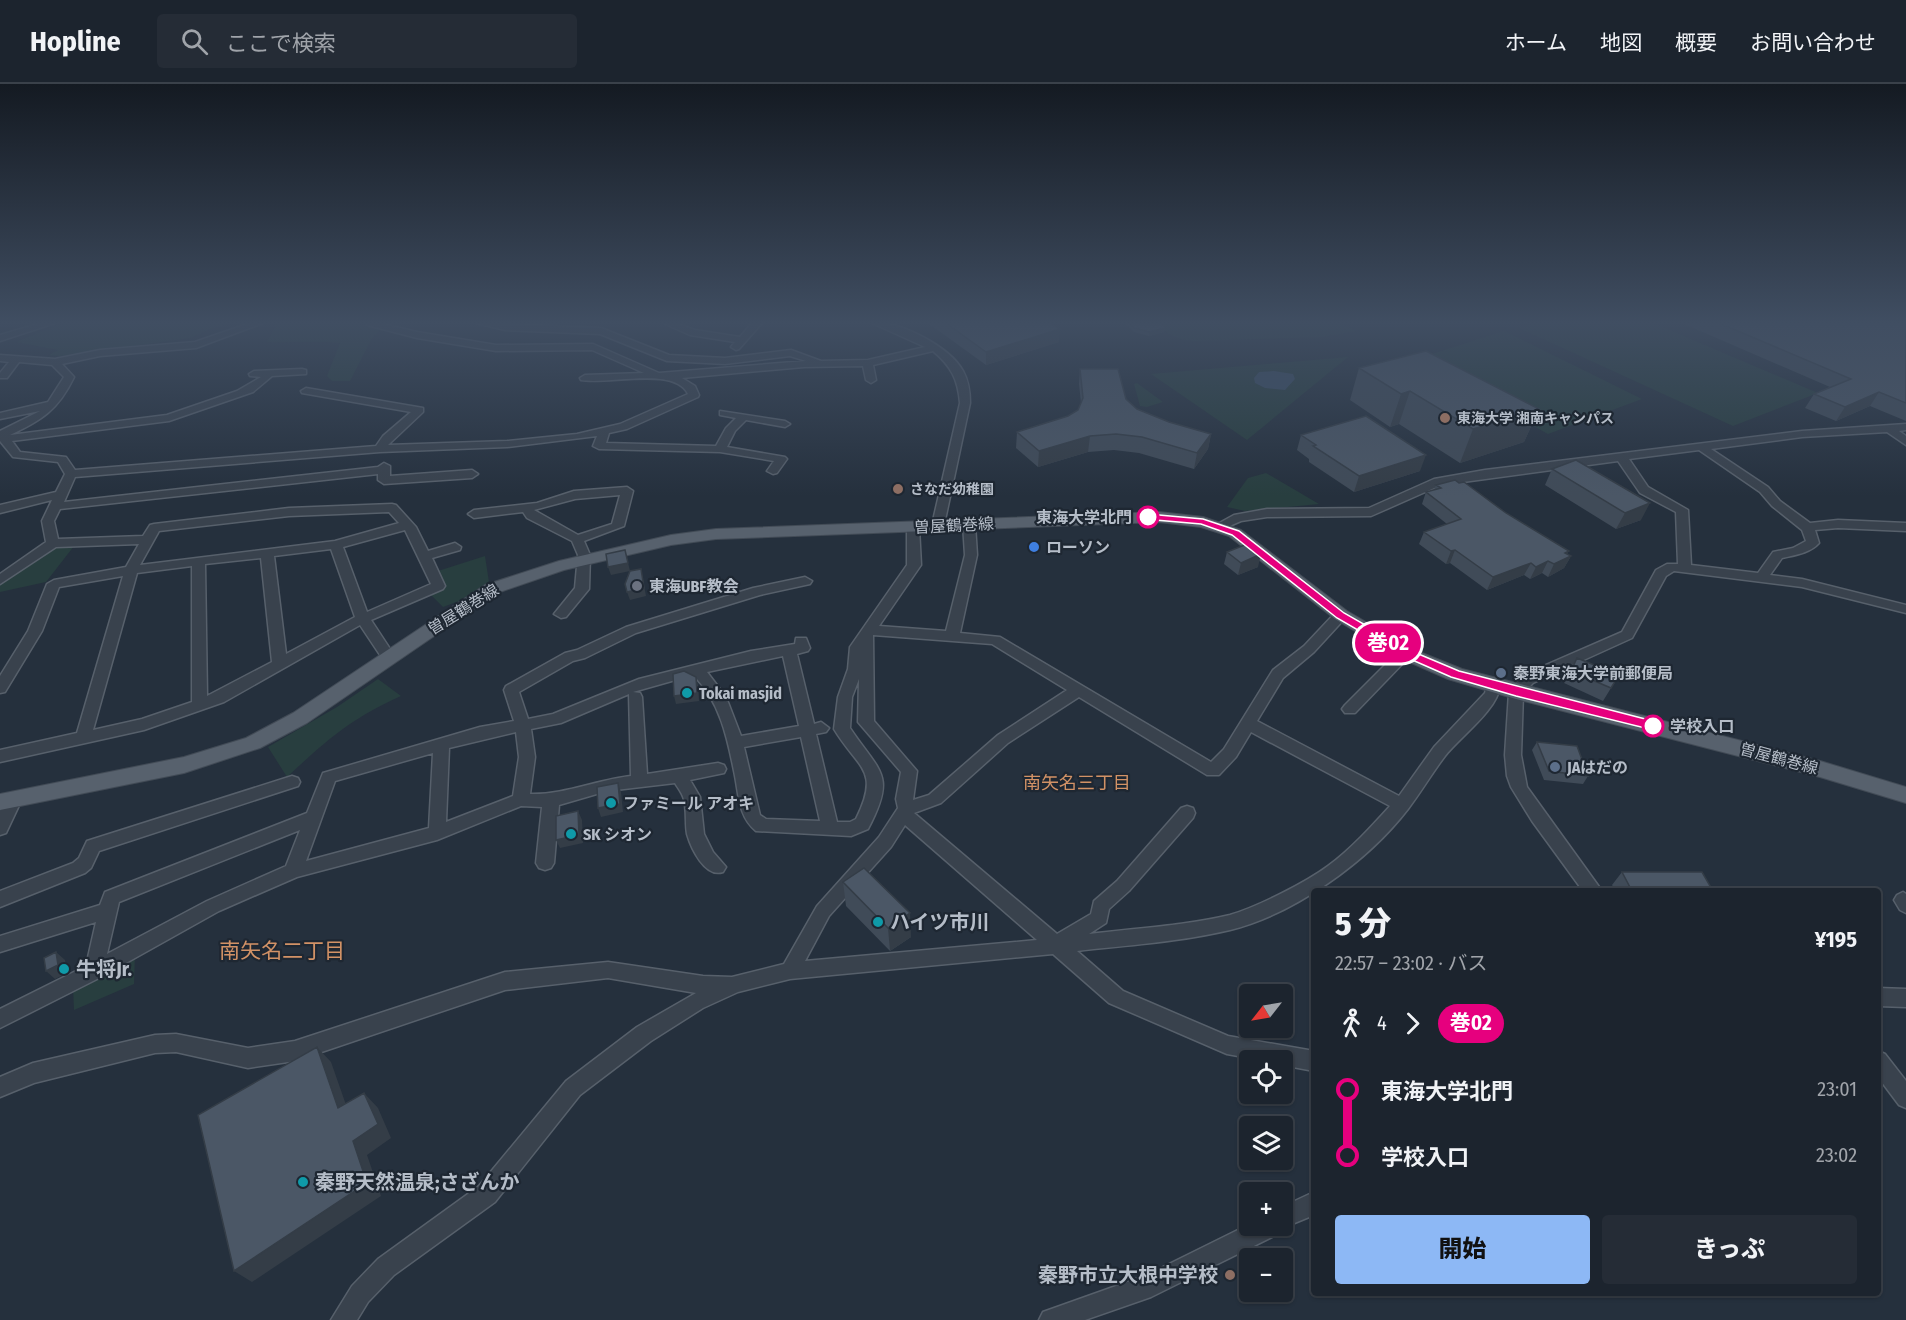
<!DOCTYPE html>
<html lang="ja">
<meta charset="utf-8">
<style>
body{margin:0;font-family:"Fira Sans Condensed","Noto Sans JP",sans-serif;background:#252c36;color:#f1f3f6;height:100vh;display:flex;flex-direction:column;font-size:22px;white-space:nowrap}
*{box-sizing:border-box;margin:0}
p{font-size:20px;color:#a0a4aa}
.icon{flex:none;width:33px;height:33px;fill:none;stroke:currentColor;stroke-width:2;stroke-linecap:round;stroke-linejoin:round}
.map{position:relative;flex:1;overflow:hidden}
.drawer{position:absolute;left:1311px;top:804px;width:570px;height:408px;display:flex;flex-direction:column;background:#1c242e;border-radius:6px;box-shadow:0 2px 4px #0004,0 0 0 2px #3a414a}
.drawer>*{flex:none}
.badge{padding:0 12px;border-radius:20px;font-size:21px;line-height:39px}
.needle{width:39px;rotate:239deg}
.controls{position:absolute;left:1239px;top:900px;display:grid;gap:12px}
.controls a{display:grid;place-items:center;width:54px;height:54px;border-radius:6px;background:#1c242e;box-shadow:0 2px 4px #0004,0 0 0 2px #3a414a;font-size:30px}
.map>.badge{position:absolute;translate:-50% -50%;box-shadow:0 0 0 3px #fff}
.legs{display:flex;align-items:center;gap:9px;height:66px;padding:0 24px;font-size:20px}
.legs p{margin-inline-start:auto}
.overview{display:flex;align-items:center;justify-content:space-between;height:102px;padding:0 24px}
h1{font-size:33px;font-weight:800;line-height:45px}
.action{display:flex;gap:12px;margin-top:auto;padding:12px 24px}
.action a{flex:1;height:69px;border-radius:6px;background:#8db8f5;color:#111;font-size:24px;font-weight:800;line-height:69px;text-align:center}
.action a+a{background:#252c36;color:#f1f3f6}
ul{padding:0 24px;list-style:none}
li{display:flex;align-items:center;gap:21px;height:66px;font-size:22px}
li i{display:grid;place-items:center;width:9px;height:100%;margin:0 8px;background:currentColor}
li i::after{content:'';width:15px;height:15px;margin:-8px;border:4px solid;border-radius:50%;background:#1c242e}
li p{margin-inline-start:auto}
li:first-child i{background:linear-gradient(#0000 50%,currentColor 0)}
li:last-child i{background:linear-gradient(currentColor 50%,#0000 0)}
header{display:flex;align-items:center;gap:36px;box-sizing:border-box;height:84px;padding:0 30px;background:#1c242e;border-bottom:2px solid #3a414a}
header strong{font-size:28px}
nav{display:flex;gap:33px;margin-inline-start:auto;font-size:21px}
.search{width:420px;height:54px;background:#252c36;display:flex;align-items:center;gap:15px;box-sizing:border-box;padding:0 21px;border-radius:6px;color:#a0a4aa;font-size:22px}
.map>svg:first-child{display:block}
.green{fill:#283e3f}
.water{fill:#3a4e66}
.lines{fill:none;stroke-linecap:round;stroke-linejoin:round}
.minor-casing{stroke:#57606b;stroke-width:3}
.major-casing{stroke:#424b56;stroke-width:2}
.minor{fill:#39424d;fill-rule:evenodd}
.major{fill:#57616d;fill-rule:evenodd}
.wall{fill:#404b58}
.shaded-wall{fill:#343d47}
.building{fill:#4b5766;stroke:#343d47;stroke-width:1.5}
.line-1{fill:#e6007e;stroke:#fff;stroke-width:1.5}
.education-dot{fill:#8d6e63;stroke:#1e2732;stroke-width:2}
.stop-1-dot{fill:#fff;stroke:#e6007e;stroke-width:3}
.shop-dot{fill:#3f7fe0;stroke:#1e2732;stroke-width:2}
.worship-dot{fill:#6b7280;stroke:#1e2732;stroke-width:2}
.service-dot{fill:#5c6f8a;stroke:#1e2732;stroke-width:2}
.culture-dot{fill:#0f9aa8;stroke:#1e2732;stroke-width:2}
.labels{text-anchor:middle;stroke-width:4.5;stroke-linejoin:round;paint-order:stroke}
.far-poi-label{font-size:14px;font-weight:bold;fill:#b5bdc8;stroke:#1e2732;text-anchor:start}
.stop-label{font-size:16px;font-weight:bold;fill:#b5bdc8;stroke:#1e2732;text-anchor:end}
.street-label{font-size:16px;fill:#b5bdc8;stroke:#1e2732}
.poi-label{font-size:16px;font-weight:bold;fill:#b5bdc8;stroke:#1e2732;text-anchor:start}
.neighbourhood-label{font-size:18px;fill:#d29266;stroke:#1e2732}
.near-poi-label{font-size:20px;font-weight:bold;fill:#b5bdc8;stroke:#1e2732;text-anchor:start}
.near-neighbourhood-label{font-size:21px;fill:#d29266;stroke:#1e2732}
</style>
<header>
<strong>Hopline</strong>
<div class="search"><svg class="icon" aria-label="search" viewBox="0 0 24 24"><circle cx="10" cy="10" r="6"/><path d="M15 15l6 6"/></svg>ここで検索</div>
<nav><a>ホーム</a><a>地図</a><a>概要</a><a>お問い合わせ</a></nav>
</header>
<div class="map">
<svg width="1906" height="1236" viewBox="0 0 1906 1236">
<rect width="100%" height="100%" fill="#25303d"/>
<!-- green -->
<path class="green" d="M63 239 83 240 236 239 218 242 190 254 60 272 49 271 58 266 16 258Z
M277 239H357L380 245 371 256 350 297H332L327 292 340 259C315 256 292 259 267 258Z
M1157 239H1340L1356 247 1323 253 1195 257C1177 256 1168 251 1157 239Z
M1535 239H1653L1818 309 1733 342 1519 244Z
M1504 247 1642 315 1548 350 1413 276Z
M1348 273 1247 356 1151 290Z
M1137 299 1163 318 1147 323 1140 322 1134 300Z
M1266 389 1319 420 1245 427 1227 423 1248 394Z
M74 462 46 498 0 508V499L42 474 56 463Z
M485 472 489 498 459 517 443 523 429 509 438 487Z
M378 595 401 612C350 635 327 656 287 693L268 663 337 623Z
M135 870 134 900 74 926 73 903Z"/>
<!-- water -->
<path class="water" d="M1274 287 1293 290 1295 295 1285 306 1265 304 1255 299 1254 294 1259 288Z"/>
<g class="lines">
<!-- minor casing -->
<g class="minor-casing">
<path id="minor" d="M41 239H55L0 257V251Z
M250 239H263L196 264 100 272 62 280 74 293C58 326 42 336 10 351L167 331 237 307 261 293 250 292 249 290 254 287 302 285 306 286V290L272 292 253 308 169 337 12 357 20 368 66 373 75 386 376 362 383 352 411 328 302 309 301 307 306 304 423 324V328L388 361 507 357 577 350 620 340 688 310C675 282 608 301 581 296L580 294 585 291 644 289 592 266 496 267 417 254 367 241 366 239H379L417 248 496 261 593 260 659 289 806 277 790 272 725 280 667 277 600 250 505 246 476 239 601 244 669 271 725 274 791 266 821 277 868 276 925 263 872 239C899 236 950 263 963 287 969 298 970 308 970 319L944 441 938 445 932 441 960 319C958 295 951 282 933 267L873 281 876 296 871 299 866 296 863 282 804 283 682 294 695 302 699 311 698 313 627 345 609 349 606 359 716 362 726 344 736 334 720 331V327L785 337 790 340 785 343 746 336 735 347 727 363 785 373 787 375 777 389 773 390 767 387 774 377 720 368 599 365 593 362 597 352 507 363 380 368 75 393 64 418 378 383 384 379 390 382V392L472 386 478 390 472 394 384 400 378 396V390L60 425 54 437 58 455 143 452 150 441 154 440 289 424 392 420 396 421 416 443 428 467 455 459 461 463 460 466 432 474 445 502 443 505 371 536 396 574 394 577H384L360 541 224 618 144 646 0 678V666L77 649 123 492 59 503 42 547 5 608 0 609V592L28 547 47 500 54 496 126 483 139 460 56 463 0 500V490L46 458 42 437 52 416 0 429V421L56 408 65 390 58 378 13 373 0 357V347L40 327 0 335V329L48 318 64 293 52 281 19 278 7 294H0V289L9 278 0 277V271L55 275 100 266 195 258ZM389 428 399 439 335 457 140 481 159 447 289 432ZM405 446 431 500 367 528 343 463ZM331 465 355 533 286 570 274 472ZM261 474 272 578 207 612 205 480ZM192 482V618L142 635 93 646 137 489Z
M663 239H675L695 246 740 253 752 239H762L739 265 736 266 731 263 735 258 690 251Z
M1906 340V346L1899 347 1906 352V361L1887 348 1802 353 1711 365 1768 403 1780 417 1810 439 1838 436 1906 439V447L1838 444 1815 446 1819 459C1810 469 1795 471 1782 474L1770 491 1802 495 1906 521V529L1802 503 1674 487 1666 492 1632 554 1533 599 1523 609 1521 671 1527 703 1602 807H1583L1532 737 1511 703 1507 692 1505 671 1509 608 1523 591 1622 548 1656 486 1667 480H1678L1676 428 1640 409 1618 377 1441 401 1371 432 1267 433 1241 437 1220 446 1214 442 1234 431 1267 425 1369 424 1434 395 1485 386 1802 347ZM1699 366 1760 408 1772 422 1802 446 1806 457 1793 464 1773 468 1758 489 1691 481 1688 426 1648 403 1629 375Z
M627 403 633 407 624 442 584 457 590 471 589 505 566 533 561 534 554 530 575 504 578 471 572 457 527 434 523 428 474 434 468 430 474 426 537 419 574 407ZM620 411 612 440 578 451 534 426 575 415Z
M969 436 975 440 977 471 960 549 1000 553 1211 678 1224 665 1273 586 1304 562 1336 528 1341 527 1348 531 1314 568 1283 594 1257 637 1399 712 1434 663 1485 609 1488 598H1498L1500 602C1498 625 1460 653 1445 672 1432 689 1421 708 1408 725 1368 777 1295 830 1230 846 1180 858 1128 861 1077 867L1123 907 1228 952 1314 967V987L1282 981V976H1260L1227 970 1109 919 1053 870 790 895 738 908 703 924 651 957 580 1011 495 1118 394 1191 368 1218 357 1236H331L352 1202 378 1175 479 1102 566 997 637 943 696 909 608 894 505 906 295 977 248 984 176 968 155 969 34 999 0 1013V993L33 979 155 951 176 950 248 964 295 957 505 888 608 878 703 892 732 893 784 880 817 822 879 753 898 724 896 715 901 688 858 638 859 595 852 613 850 644C880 689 897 690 868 745L851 752 756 747C739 733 739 713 735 692 728 657 721 618 693 591L633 608 640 609 642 613 647 690 718 679 724 681 726 685 724 689 690 696 700 713 704 750 713 768 726 783 723 788C705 794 691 764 687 750 685 739 687 727 684 716 683 710 678 704 675 699L607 707 559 721 554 779 551 784 545 786 539 784 536 779 542 723 521 722 437 756 297 793 219 827 101 893 0 944V925L86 882 96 838 0 868V852L100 821 105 808 307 729 323 689 480 643 514 637 504 606 506 602 565 569 577 566 626 543 753 504 805 493 812 497 810 500 760 511 636 549 585 574 573 577 519 608 528 635 553 630 639 595 751 567 795 560 796 554H806L810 564 808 567 797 570 814 640 821 638 829 644 826 648 816 650 837 738H850L856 735C881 685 858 685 834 645L838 613 848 585 850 563 907 481V443L913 439 919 443 921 481 879 542 946 547 965 471 963 440ZM873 551 992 560 1067 606 998 651 929 711 913 716 917 687 874 637ZM783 572 799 642 741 652 726 613 707 588ZM629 610 631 692C596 696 564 711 530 710L535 673 531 645 561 639ZM1079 613 1207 691H1219L1236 673 1251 648 1390 722C1371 743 1351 765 1328 782 1305 799 1257 823 1230 831 1184 842 1136 844 1089 850L1106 839 1109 825 1129 807 1193 734 1195 729 1193 724 1187 722 1181 724 1117 797 1094 817 1091 830 1057 850 914 729 941 719 1008 659ZM516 648 519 673 513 712 446 738 449 664ZM801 653 820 737 766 735 760 731 744 663ZM433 669 429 744 306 777 335 697ZM905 741 1037 856 805 877 829 832 891 763ZM300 746 286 782 207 817 107 870 119 818Z
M1405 564 1412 569 1410 572 1355 629H1345L1342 625 1345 621 1400 566Z
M292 692 298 694 300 698 298 702 99 767 91 784 85 789 0 823V807L73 779 79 774 87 757Z
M14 709 20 711 22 715 6 749 0 751V727L8 711Z
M1903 808 1906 810V829L1900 826 1894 816 1897 811Z
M1878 904 1906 905V923L1878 922Z
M1878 967 1885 970 1906 997V1024L1899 1021 1878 993Z
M1314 1108V1131L1280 1145 1278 1150 1151 1213 1085 1236H1039L1043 1228 1147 1191 1250 1140 1282 1142V1123Z"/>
</g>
<!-- major casing -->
<g class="major-casing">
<path id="major" d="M1159 428 1203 433 1241 446 1347 527 1412 565 1462 585 1820 677 1906 703V719L1820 693 1516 615 1448 595 1398 573 1335 535 1229 452 1201 443 1159 438 716 455 671 461 564 486 497 509 307 639 260 664 184 689 0 726V710L184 673 246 654 293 629 485 501 559 477 671 451 716 445Z"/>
</g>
<!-- minor -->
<use href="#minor" class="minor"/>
<!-- major -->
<use href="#major" class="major"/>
</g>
<!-- wall -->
<path class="wall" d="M928 239H1050L1059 258 986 281Z
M1124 239H1161L1165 244 1164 248 1149 252 1134 248Z
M1682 239H1906V337L1870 322 1836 337 1805 324 1814 310 1830 303Z
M1359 284 1539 325 1524 358 1460 379 1399 340 1390 343 1350 316Z
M1080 285 1126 315 1137 325 1169 338 1211 350 1208 365 1194 385 1139 369 1114 366 1088 368 1038 383 1016 364 1017 348 1068 332 1078 326 1081 319 1079 300Z
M1301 351 1420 387 1354 408 1309 378V375L1297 366Z
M1552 385 1641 436 1616 445 1545 401Z
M1436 401 1506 429 1569 467 1567 470 1571 472 1564 484 1548 493 1542 489 1530 495 1524 491 1487 506 1450 479 1446 480 1419 460 1424 448 1447 440 1422 420 1426 408 1434 406Z
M1227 468 1258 483 1238 491 1224 480Z
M1577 574 1619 591 1603 617 1564 599Z
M1537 658 1588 692 1583 700 1544 696 1532 666Z
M1622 788 1713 807H1616L1612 801Z
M843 798 911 853 890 867 846 822Z"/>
<!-- shaded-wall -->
<path class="shaded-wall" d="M1165 244 1164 248 1149 252V248Z
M1060 245 1059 258 986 281V268Z
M1410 307 1399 340 1390 343 1401 310Z
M1879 308 1870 322 1836 337 1845 323Z
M1539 325 1524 358 1460 379 1473 345Z
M1211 350 1208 365 1194 385 1197 369Z
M1090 352 1088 368 1038 383 1039 367Z
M1426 371 1420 387 1354 408 1359 392Z
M1650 419 1641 436 1616 445 1625 429Z
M625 466 630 487 611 491 608 483Z
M1455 466 1450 479 1446 480 1451 467Z
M1569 467 1564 475 1571 472 1564 484 1548 493 1554 480 1565 469Z
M1261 470 1258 483 1238 491 1241 479Z
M1548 477 1542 489 1530 495 1536 483Z
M1531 479 1524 491 1487 506 1493 493Z
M641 485 646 512 630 516 627 508Z
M696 593 698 601 699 617 676 620 674 612Z
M618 699 621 708 623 728 601 733 598 724Z
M578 727 582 736 583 759 560 764 556 756Z
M910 829 911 853 890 867 888 844Z
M56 868 65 876 67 889 55 895 46 887Z
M317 963 331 978 352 1038 338 1024Z
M364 1009 378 1024 391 1054 367 1071 381 1112 252 1198 234 1187Z"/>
<!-- building -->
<path class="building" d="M946 239H1050L1060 245 986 268Z
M1128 239H1161L1165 244 1149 248 1135 244Z
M1719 239H1906V319L1879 308 1845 323 1814 310 1851 295Z
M1426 267 1539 325 1473 345 1410 307 1401 310 1359 284Z
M1080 285H1118L1126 315 1137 325 1169 338 1211 350 1197 369 1142 353 1116 350 1090 352 1039 367 1017 348 1068 332 1078 326 1083 314Z
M1366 332 1426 371 1359 392 1313 362 1316 361 1301 351Z
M1576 376 1650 419 1625 429 1552 385Z
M1455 396 1459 399 1464 398 1506 429 1569 467 1565 469 1571 472 1554 480 1548 477 1536 483 1531 479 1493 493 1455 466 1451 467 1424 448 1461 435 1426 408 1441 404 1436 401Z
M1247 460 1261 470 1241 479 1227 468Z
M625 466 628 479 608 483 606 470Z
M641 485 644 504 627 508 625 500 630 487Z
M1577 574 1619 591 1611 604 1571 587Z
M684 587 696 593 697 609 674 612 673 590Z
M1537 658 1577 662 1588 692 1549 687Z
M618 699 620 720 598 724 597 703Z
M578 727 579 751 556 756V732Z
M864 784 910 829 888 844 843 798Z
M1622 788H1702L1713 807H1632Z
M56 868 58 881 46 887 44 874Z
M317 963 338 1024 364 1009 378 1040 353 1057 367 1099 234 1187 198 1031Z"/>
<!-- sky -->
<linearGradient id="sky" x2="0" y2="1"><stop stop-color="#141a22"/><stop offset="0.58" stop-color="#404e62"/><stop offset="1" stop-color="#404e62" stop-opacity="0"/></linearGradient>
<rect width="1906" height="412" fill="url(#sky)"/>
<!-- line-1 -->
<path class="line-1" d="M1148 430 1203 435 1239 447 1344 529 1409 566 1459 587 1653 637 1659 642 1653 646 1516 612 1451 593 1401 571 1337 534 1232 451 1201 440 1144 435 1143 433Z"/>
<!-- markers -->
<g class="education-dot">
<circle cx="1445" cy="334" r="6"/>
<circle cx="898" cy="405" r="6"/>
<circle cx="1230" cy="1191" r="6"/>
</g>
<g class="stop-1-dot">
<circle cx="1148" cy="433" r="10"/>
<circle cx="1653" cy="642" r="10"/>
</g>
<circle class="shop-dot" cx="1034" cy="463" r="6"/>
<circle class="worship-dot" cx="637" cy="502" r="6"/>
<g class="service-dot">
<circle cx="1501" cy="589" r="6"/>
<circle cx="1555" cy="683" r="6"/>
</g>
<g class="culture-dot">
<circle cx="687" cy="609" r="6"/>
<circle cx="611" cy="719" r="6"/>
<circle cx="571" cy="750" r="6"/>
<circle cx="878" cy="838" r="6"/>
<circle cx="64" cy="885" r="6"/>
<circle cx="303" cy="1098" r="6"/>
</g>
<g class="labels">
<!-- far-poi labels -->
<g class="far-poi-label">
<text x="1457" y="339">東海大学 湘南キャンパス</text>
<text x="910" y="410">さなだ幼稚園</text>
</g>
<!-- stop labels -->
<g class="stop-label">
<text x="1132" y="439">東海大学北門</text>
<text x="1670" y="648" text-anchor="start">学校入口</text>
</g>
<!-- street labels -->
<g class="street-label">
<text transform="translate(954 441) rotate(-3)" y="6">曽屋鶴巻線</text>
<text transform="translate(463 525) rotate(-32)" y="6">曽屋鶴巻線</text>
<text transform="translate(1779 674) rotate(15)" y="6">曽屋鶴巻線</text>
</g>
<!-- poi labels -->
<g class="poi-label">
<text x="1046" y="469">ローソン</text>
<text x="649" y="508">東海UBF教会</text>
<text x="1513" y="595">秦野東海大学前郵便局</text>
<text x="699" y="615">Tokai masjid</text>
<text x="1567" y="689">JAはだの</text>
<text x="623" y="725">ファミール アオキ</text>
<text x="583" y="756">SK シオン</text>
</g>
<!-- neighbourhood labels -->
<g class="neighbourhood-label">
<text x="1077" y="705">南矢名三丁目</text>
</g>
<!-- near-poi labels -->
<g class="near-poi-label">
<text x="890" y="845">ハイツ市川</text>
<text x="76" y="892">牛将Jr.</text>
<text x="315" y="1105">秦野天然温泉;さざんか</text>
<text x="1218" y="1198" text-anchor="end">秦野市立大根中学校</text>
</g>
<!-- near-neighbourhood labels -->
<g class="near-neighbourhood-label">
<text x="282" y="874">南矢名二丁目</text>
</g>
</g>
</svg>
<div class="controls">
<a><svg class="needle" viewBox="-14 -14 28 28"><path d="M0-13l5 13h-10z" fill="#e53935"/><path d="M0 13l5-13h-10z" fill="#a0a4aa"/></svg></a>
<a><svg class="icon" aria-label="locate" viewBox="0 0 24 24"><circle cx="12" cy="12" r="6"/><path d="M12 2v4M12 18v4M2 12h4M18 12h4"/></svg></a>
<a><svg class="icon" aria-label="layers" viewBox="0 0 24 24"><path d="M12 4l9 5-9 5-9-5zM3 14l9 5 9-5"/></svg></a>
<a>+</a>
<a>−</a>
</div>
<b class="badge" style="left:1388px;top:559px;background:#e6007e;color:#fff">巻02</b>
<section class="drawer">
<div class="overview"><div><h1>5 分</h1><p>22:57 – 23:02 · バス</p></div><b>¥195</b></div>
<div class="legs"><svg class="icon" aria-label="walk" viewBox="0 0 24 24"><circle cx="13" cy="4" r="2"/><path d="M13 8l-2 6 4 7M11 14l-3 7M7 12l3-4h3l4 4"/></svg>4<svg class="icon" aria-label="forward" viewBox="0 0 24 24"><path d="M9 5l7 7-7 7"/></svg><b class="badge" style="background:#e6007e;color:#fff">巻02</b></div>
<ul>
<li><i style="color:#e6007e"></i><b>東海大学北門</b><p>23:01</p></li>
<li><i style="color:#e6007e"></i><b>学校入口</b><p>23:02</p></li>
</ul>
<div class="action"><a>開始</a><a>きっぷ</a></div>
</section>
</div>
